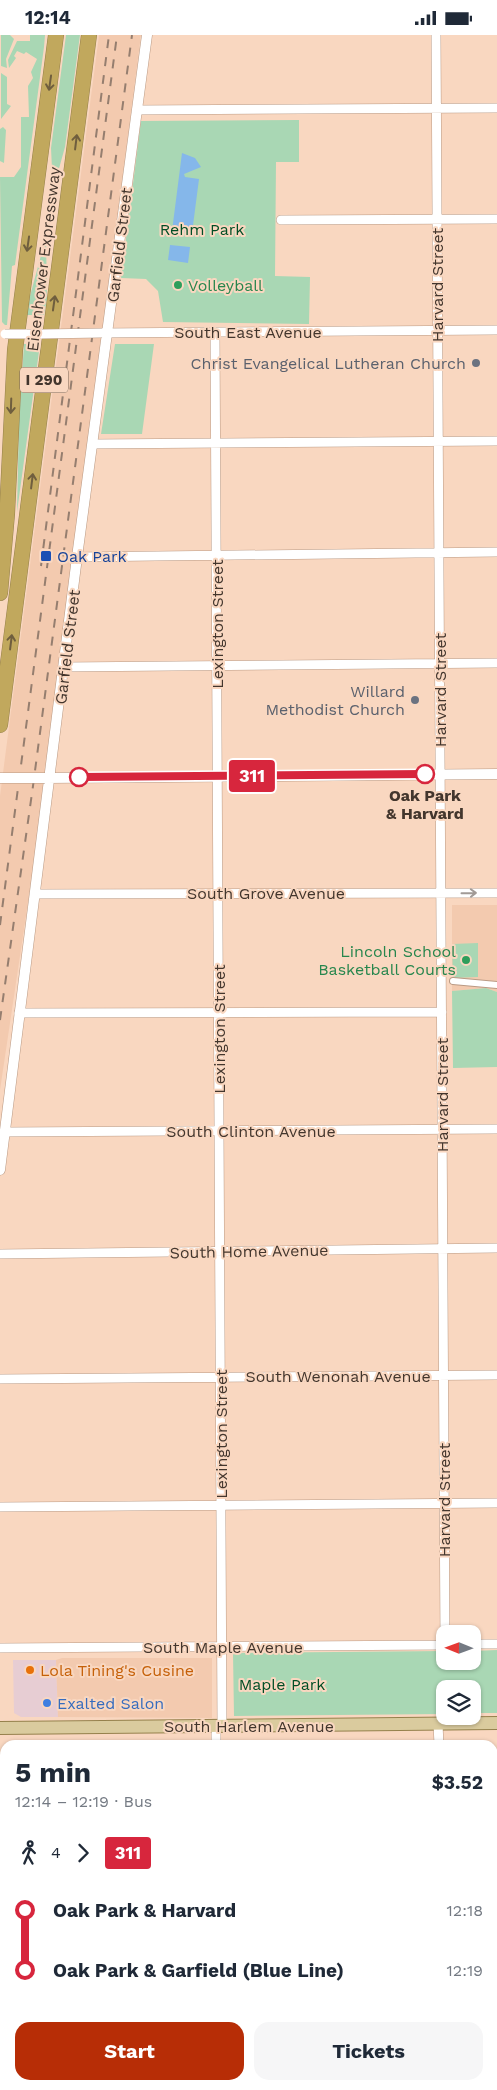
<!DOCTYPE html>
<meta charset="utf-8">
<style>
body{margin:0;font-family:"Work Sans",sans-serif;background:#f6f6f7;color:#1f2937;height:100vh;display:flex;flex-direction:column;font-size:19px;white-space:nowrap}
*{box-sizing:border-box;margin:0}
p{font-size:16px;color:#747a83}
.icon{flex:none;width:28px;height:28px;fill:none;stroke:currentColor;stroke-width:2;stroke-linecap:round;stroke-linejoin:round}
.map{position:relative;flex:1;overflow:hidden}
.details{position:absolute;left:0px;top:1705px;width:498px;height:350px;display:flex;flex-direction:column;background:#fff;border-radius:15px 15px 0 0;box-shadow:0 1px 4px #0004}
.details>*{flex:none}
.badge{padding:0 10px;border-radius:4px;font-size:18px;line-height:32px}
.needle{width:32px;rotate:271deg}
.buttons{position:absolute;left:436px;top:1590px;display:grid;gap:10px}
.buttons a{display:grid;place-items:center;width:45px;height:45px;border-radius:10px;background:#fff;box-shadow:0 1px 4px #0004;font-size:25px}
.map>.badge{position:absolute;translate:-50% -50%;box-shadow:0 0 0 2px #fff}
.legs{display:flex;align-items:center;gap:8px;height:55px;padding:0 15px;font-size:16px}
.legs p{margin-inline-start:auto}
.headline{display:flex;align-items:center;justify-content:space-between;height:85px;padding:0 15px}
h1{font-size:28px;font-weight:700;line-height:38px}
.button{display:flex;gap:10px;margin-top:auto;padding:10px 15px}
.button a{flex:1;height:58px;border-radius:15px;background:#b72d06;color:#fff;font-size:20px;font-weight:700;line-height:58px;text-align:center}
.button a+a{background:#f6f6f7;color:#1f2937}
ul{padding:0 15px;list-style:none}
li{display:flex;align-items:center;gap:18px;height:60px;font-size:19px}
li i{display:grid;place-items:center;width:8px;height:100%;margin:0 6px;background:currentColor}
li i::after{content:'';width:12px;height:12px;margin:-6px;border:4px solid;border-radius:50%;background:#fff}
li p{margin-inline-start:auto}
li:first-child i{background:linear-gradient(#0000 50%,currentColor 0)}
li:last-child i{background:linear-gradient(currentColor 50%,#0000 0)}
.status{display:flex;justify-content:space-between;align-items:center;height:35px;padding:0 25px;background:#fff;direction:ltr}
.status svg{height:14px;fill:currentColor}
.map>svg:first-child{display:block}
.commercial{fill:#e7cdd3}
.built{fill:#f3caaf}
.green{fill:#a9d7b4}
.water{fill:#85b7ea}
.lines{fill:none;stroke-linecap:round;stroke-linejoin:round}
.pedestrian-casing{stroke:#ba9a84;stroke-width:8}
.minor-casing{stroke:#ba9a84;stroke-width:10}
.tertiary-casing{stroke:#ba9a84;stroke-width:11}
.primary-casing{stroke:#95804c;stroke-width:14}
.motorway-casing{stroke:#95804c;stroke-width:16}
.pedestrian{stroke:#fff;stroke-width:6}
.minor{stroke:#fff;stroke-width:9}
.tertiary{stroke:#fff;stroke-width:10}
.primary{stroke:#dacb9e;stroke-width:12}
.motorway{stroke:#c1a85d;stroke-width:15}
.rail{stroke:#957e6f;stroke-width:2;stroke-dasharray:9 9;stroke-linecap:butt}
.minor-bridge-casing{stroke:#ba9a84;stroke-width:10;stroke-linecap:butt}
.tertiary-bridge-casing{stroke:#ba9a84;stroke-width:11;stroke-linecap:butt}
.minor-bridge{stroke:#fff;stroke-width:9}
.tertiary-bridge{stroke:#fff;stroke-width:10}
.oneway{stroke:#6f5e3e}
.oneway2{stroke:#a19a96}
.line-1-casing{stroke:#fff;stroke-width:11}
.line-1{stroke:#d7263d;stroke-width:8}
.leisure-dot{fill:#2e9e5b;stroke:#f9d7c0;stroke-width:2}
.worship-dot{fill:#6b7280;stroke:#f9d7c0;stroke-width:2}
.transit-dot{fill:#1a4fb4;stroke:#f9d7c0;stroke-width:2}
.stop-1-dot{fill:#fff;stroke:#d7263d;stroke-width:2.5}
.food-dot{fill:#e8710a;stroke:#f9d7c0;stroke-width:2}
.shop-dot{fill:#3f7fe0;stroke:#f9d7c0;stroke-width:2}
.labels{text-anchor:middle;stroke-width:4;stroke-linejoin:round;paint-order:stroke}
.shield{fill:#f9d7c0;stroke:#7a6659;stroke-width:1}
.shield-label{font-size:15px;font-weight:bold;fill:#43362d}
.park-label{font-size:16px;fill:#014e25;stroke:#f9d7c0}
.street-label{font-size:16px;fill:#43362d;stroke:#f9d7c0}
.leisure-label{font-size:16px;fill:#27864d;stroke:#f9d7c0;text-anchor:start}
.worship-label{font-size:16px;fill:#5b616d;stroke:#f9d7c0;text-anchor:end}
.transit-label{font-size:16px;fill:#164399;stroke:#f9d7c0;text-anchor:start}
.stop-label{font-size:16px;font-weight:bold;fill:#43362d;stroke:#f9d7c0}
.food-label{font-size:16px;fill:#c56008;stroke:#f9d7c0;text-anchor:start}
.shop-label{font-size:16px;fill:#366cbe;stroke:#f9d7c0;text-anchor:start}
</style>
<div class="status"><b>12:14</b><svg viewBox="0 0 49 12"><path d="M0 12V9h3v3zM5 12V6h3v6zM10 12V3h3v9zM15 12V0h3v12zM26 1h20v11H26zM47 4h2v5h-2z"/></svg></div>
<div class="map">
<svg width="497" height="2055" viewBox="0 0 497 2055">
<rect width="100%" height="100%" fill="#f9d7c0"/>
<!-- commercial -->
<path class="commercial" d="M13 1625H56L58 1682H21L14 1678Z"/>
<!-- built -->
<path class="built" d="M99 0H141L34 827 0 1055V761Z
M452 870H497V957L486 953 452 956Z
M62 1623H212V1683L58 1682 56 1625Z"/>
<!-- green -->
<path class="green" d="M1 0H10L14 4 6 24 7 33 1 31Z
M30 0H45L44 12 15 230 12 231 7 290H5L2 287 0 142H14L21 132V82H29L28 51 33 43 31 37 37 24 26 17 24 19 17 16 14 21 16 23 9 33 8 25 17 6H30Z
M66 0H80L65 112 53 155 51 113Z
M1 38 7 42V69L11 71 1 84Z
M299 85V127H276L275 241 310 242 309 289 163 287 158 256 146 244 121 243 141 86Z
M3 92 6 95 4 128 0 126V94Z
M46 202 47 263 44 280H27L30 261Z
M24 309H40L17 477 19 386Z
M115 309H154L142 399H101Z
M478 908V942L453 943 452 909Z
M486 953 497 957V1032L453 1033 452 956Z
M497 1615V1678H473L472 1654H445V1679L234 1681 233 1618 445 1616V1626H472L473 1616Z"/>
<!-- water -->
<path class="water" d="M182 118 195 123 201 132 184 139 185 142 199 144 192 198 172 196Z
M170 210 190 212 188 228 168 225Z"/>
<g class="lines">
<!-- pedestrian casing -->
<g class="pedestrian-casing">
<path id="pedestrian" d="M453 946 497 950"/>
</g>
<!-- minor casing -->
<g class="minor-casing">
<path id="minor" d="M436 0 445 1610
M137 75 497 73
M281 185 497 184
M215 297 222 1691
M102 298 497 295
M25 299H42
M93 409 497 406
M77 522 497 517
M64 632 497 628
M35 859 497 858
M19 978 442 977
M4 1097 497 1094
M0 1219 497 1213
M0 1344 497 1340
M0 1472 497 1468
M472 1609H497
M0 1613 445 1610
M438 1689 439 1710
M216 1691V1710
M492 1799H497
M0 1802H5
M492 1909H497
M0 1913H5
M219 2050V2055
M441 2050V2055"/>
</g>
<!-- tertiary casing -->
<g class="tertiary-casing">
<path id="tertiary" d="M46 743 497 739
M0 1135 77 522 147 0
M492 2018H497
M0 2023H5"/>
</g>
<!-- primary casing -->
<g class="primary-casing">
<path id="primary" d="M0 1693 497 1688"/>
</g>
<!-- motorway casing -->
<g class="motorway-casing">
<path id="motorway" d="M0 558 7 479 15 315 56 0
M0 690 89 0"/>
</g>
<!-- pedestrian -->
<use href="#pedestrian" class="pedestrian"/>
<!-- minor -->
<use href="#minor" class="minor"/>
<!-- tertiary -->
<use href="#tertiary" class="tertiary"/>
<!-- primary -->
<use href="#primary" class="primary"/>
<!-- motorway -->
<use href="#motorway" class="motorway"/>
<!-- rail -->
<path class="rail" d="M41 531 109 0
M0 890 117 0
M0 985 33 751 132 0"/>
<!-- minor-bridge casing -->
<g class="minor-bridge-casing">
<path id="minor-bridge" d="M5 299H25
M42 299 102 298"/>
</g>
<!-- tertiary-bridge casing -->
<g class="tertiary-bridge-casing">
<path id="tertiary-bridge" d="M0 743H45"/>
</g>
<!-- minor-bridge -->
<use href="#minor-bridge" class="minor-bridge"/>
<!-- tertiary-bridge -->
<use href="#tertiary-bridge" class="tertiary-bridge"/>
</g>
<!-- one-way arrows -->
<defs><path id="oneway-shaft" d="M-6 0H5M1.5-3L5.5 0L1.5 3" fill="none" stroke-width="1.6" stroke-linecap="round" stroke-linejoin="round" transform="scale(1.25)"/></defs>
<g class="oneway">
<use href="#oneway-shaft" transform="translate(50 48) rotate(98)"/>
<use href="#oneway-shaft" transform="translate(76 107) rotate(-83)"/>
<use href="#oneway-shaft" transform="translate(28 209) rotate(98)"/>
<use href="#oneway-shaft" transform="translate(54 268) rotate(-82)"/>
<use href="#oneway-shaft" transform="translate(11 371) rotate(92)"/>
<use href="#oneway-shaft" transform="translate(32 446) rotate(-83)"/>
<use href="#oneway-shaft" transform="translate(11 607) rotate(-83)"/>
</g>
<use class="oneway2" href="#oneway-shaft" transform="translate(469 858) rotate(-1)"/>
<g class="lines">
<!-- line-1 casing -->
<g class="line-1-casing">
<path id="line-1" d="M79 742 425 739"/>
</g>
<!-- line-1 -->
<use href="#line-1" class="line-1"/>
</g>
<!-- markers -->
<g class="leisure-dot">
<circle cx="178" cy="250" r="5"/>
<circle cx="466" cy="925" r="5"/>
</g>
<g class="worship-dot">
<circle cx="476" cy="328" r="5"/>
<circle cx="415" cy="665" r="5"/>
</g>
<rect class="transit-dot" x="40" y="515" width="12" height="12" rx="2.5"/>
<g class="stop-1-dot">
<circle cx="425" cy="739" r="9"/>
<circle cx="79" cy="742" r="9"/>
</g>
<circle class="food-dot" cx="30" cy="1635" r="5"/>
<circle class="shop-dot" cx="47" cy="1668" r="5"/>
<g class="labels">
<!-- shield labels -->
<rect class="shield" x="20" y="332.5" width="48" height="25" rx="4"/>
<g class="shield-label">
<text x="44" y="350">I 290</text>
</g>
<!-- park labels -->
<g class="park-label">
<text x="202" y="200">Rehm Park</text>
<text x="282" y="1655">Maple Park</text>
</g>
<!-- street labels -->
<g class="street-label">
<text transform="translate(119 210) rotate(-83)" y="6">Garfield Street</text>
<text transform="translate(43 224) rotate(-83)" y="6">Eisenhower Expressway</text>
<text transform="translate(437 250) rotate(-90)" y="6">Harvard Street</text>
<text x="248" y="303">South East Avenue</text>
<text transform="translate(217 589) rotate(-90)" y="6">Lexington Street</text>
<text transform="translate(67 612) rotate(-83)" y="6">Garfield Street</text>
<text transform="translate(440 655) rotate(-90)" y="6">Harvard Street</text>
<text x="266" y="864">South Grove Avenue</text>
<text transform="translate(219 994) rotate(-90)" y="6">Lexington Street</text>
<text transform="translate(442 1060) rotate(-90)" y="6">Harvard Street</text>
<text x="251" y="1102">South Clinton Avenue</text>
<text transform="translate(249 1216) rotate(-1)" y="6">South Home Avenue</text>
<text x="338" y="1347">South Wenonah Avenue</text>
<text transform="translate(221 1399) rotate(-90)" y="6">Lexington Street</text>
<text transform="translate(444 1465) rotate(-90)" y="6">Harvard Street</text>
<text x="223" y="1618">South Maple Avenue</text>
<text x="249" y="1697">South Harlem Avenue</text>
</g>
<!-- leisure labels -->
<g class="leisure-label">
<text x="188" y="256">Volleyball</text>
<text x="456" y="922" text-anchor="end">Lincoln School<tspan x="456" dy="18">Basketball Courts</tspan></text>
</g>
<!-- worship labels -->
<g class="worship-label">
<text x="466" y="334">Christ Evangelical Lutheran Church</text>
<text x="405" y="662">Willard<tspan x="405" dy="18">Methodist Church</tspan></text>
</g>
<!-- transit labels -->
<g class="transit-label">
<text x="57" y="527">Oak Park</text>
</g>
<!-- stop labels -->
<g class="stop-label">
<text x="425" y="766">Oak Park<tspan x="425" dy="18">&amp; Harvard</tspan></text>
</g>
<!-- food labels -->
<g class="food-label">
<text x="40" y="1641">Lola Tining's Cusine</text>
</g>
<!-- shop labels -->
<g class="shop-label">
<text x="57" y="1674">Exalted Salon</text>
</g>
</g>
</svg>
<div class="buttons">
<a><svg class="needle" viewBox="-14 -14 28 28"><path d="M0-13l5 13h-10z" fill="#e53935"/><path d="M0 13l5-13h-10z" fill="#747a83"/></svg></a>
<a><svg class="icon" aria-label="layers" viewBox="0 0 24 24"><path d="M12 4l9 5-9 5-9-5zM3 14l9 5 9-5"/></svg></a>
</div>
<b class="badge" style="left:252px;top:741px;background:#d7263d;color:#fff">311</b>
<section class="details">
<div class="headline"><div><h1>5 min</h1><p>12:14 – 12:19 · Bus</p></div><b>$3.52</b></div>
<div class="legs"><svg class="icon" aria-label="walk" viewBox="0 0 24 24"><circle cx="13" cy="4" r="2"/><path d="M13 8l-2 6 4 7M11 14l-3 7M7 12l3-4h3l4 4"/></svg>4<svg class="icon" aria-label="forward" viewBox="0 0 24 24"><path d="M9 5l7 7-7 7"/></svg><b class="badge" style="background:#d7263d;color:#fff">311</b></div>
<ul>
<li><i style="color:#d7263d"></i><b>Oak Park &amp; Harvard</b><p>12:18</p></li>
<li><i style="color:#d7263d"></i><b>Oak Park &amp; Garfield (Blue Line)</b><p>12:19</p></li>
</ul>
<div class="button"><a>Start</a><a>Tickets</a></div>
</section>
</div>
